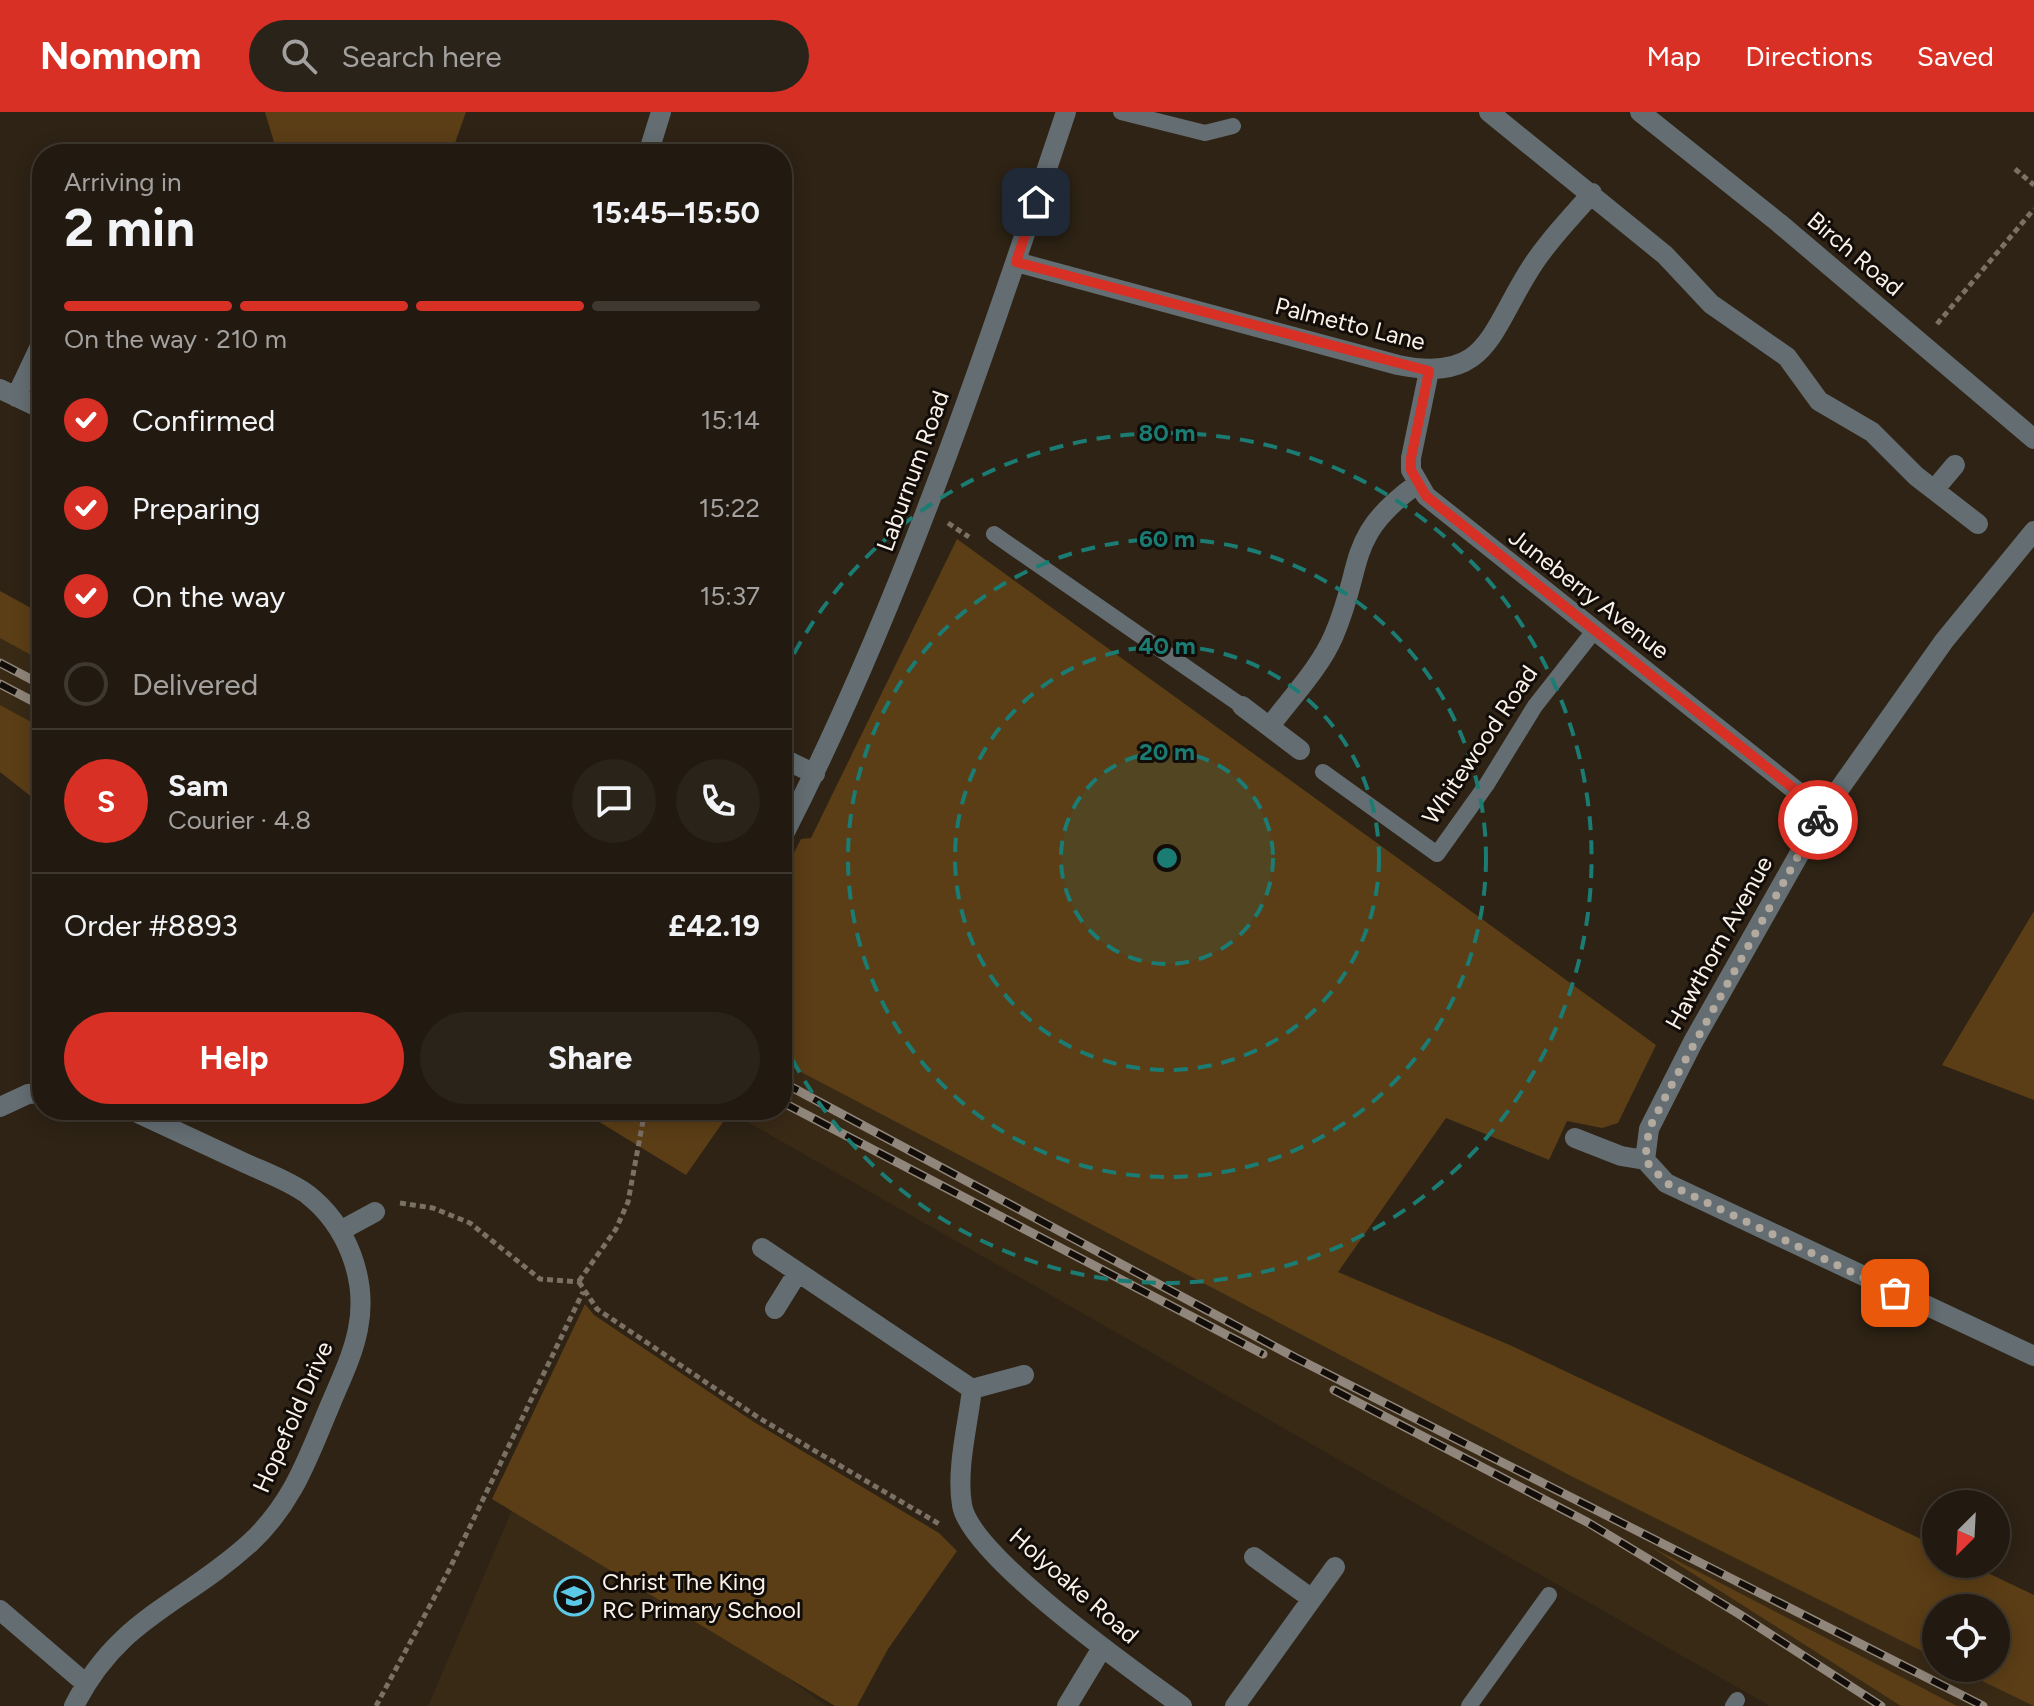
<!DOCTYPE html>
<html lang="en">
<head>
<meta charset="utf-8">
<style>
	body { margin:0; font-family:Figtree,sans-serif; background:#2a2319; color:#f1f3f6; height:100vh; display:flex; flex-direction:column; font-size:30px; white-space:nowrap }
	* { box-sizing:border-box; margin:0 }
	p { font-size:26px; color:#a2a19f }
	.icon { flex:none; width:44px; height:44px; fill:none; stroke:currentColor; stroke-width:2; stroke-linecap:round; stroke-linejoin:round }
	.map { position:relative; flex:1; overflow:hidden }
	.side { position:absolute; left:32px; top:32px; width:760px; height:976px; display:flex; flex-direction:column; background:#221a10; border-radius:32px; box-shadow:0 4px 20px #0003,0 0 0 2px #3f3830 }
	.side>* { flex:none }
	.needle { width:52px; rotate:204deg }
	.buttons { position:absolute; left:1922px; top:1378px; display:grid; gap:16px }
	.buttons a { display:grid; place-items:center; width:88px; height:88px; border-radius:50%; background:#221a10; box-shadow:0 4px 20px #0003,0 0 0 2px #3f3830; font-size:40px }
	.pin { position:absolute; display:grid; place-items:center; width:68px; height:68px; color:#fff; margin:-34px; border-radius:16px; box-shadow:0 4px 12px #0006 }
	.courier { position:absolute; display:grid; place-items:center; width:80px; height:80px; margin:-40px; border:6px solid #d93025; border-radius:50%; background:#fff; color:#222; box-shadow:0 2px 10px #0007 }
	.overview em { font-style:normal; font-weight:700 }
	.overview div { display:flex; flex-direction:column-reverse }
	.overview { display:flex; align-items:center; justify-content:space-between; height:136px; padding:0 32px }
	h1 { font-size:52px; font-weight:700; line-height:60px }
	.bar { display:grid; grid-template-columns:repeat(4,1fr); gap:12px 8px; align-content:center; height:96px; padding:0 32px }
	.bar i { height:10px; border-radius:6px; background:#3f3830 }
	.bar .selected { background:#d93025 }
	.bar p { grid-column:span 4 }
	.line { display:flex; align-items:center; gap:20px; padding:0 32px; border-top:2px solid #3f3830 }
	.line div { flex:1 }
	.round { display:grid; place-items:center; flex:none; width:84px; height:84px; border-radius:42px; background:#2a2319 }
	ol { padding:0 32px; list-style:none }
	li { display:flex; align-items:center; gap:24px; height:88px }
	li p { margin-inline-start:auto }
	li .icon { padding:8px; border-radius:50%; background:#d93025; color:#fff; stroke-width:4 }
	li:last-child { color:#a2a19f }
	li i { width:44px; height:44px; border:4px solid #3f3830; border-radius:50% }
	.button { display:flex; gap:16px; margin-top:auto; padding:16px 32px }
	.button a { flex:1; height:92px; border-radius:48px; background:#d93025; color:#fff; font-size:32px; font-weight:700; line-height:92px; text-align:center }
	.button a+a { background:#2a2319; color:#f1f3f6 }
	header { display:flex; align-items:center; gap:48px; box-sizing:border-box; height:112px; padding:0 40px; background:#d93025; color:#fff }
	header strong { font-size:38px }
	nav { display:flex; gap:44px; margin-inline-start:auto; font-size:28px }
	.search { width:560px; height:72px; background:#2a2319; display:flex; align-items:center; gap:20px; box-sizing:border-box; padding:0 28px; border-radius:44px; color:#a2a19f; font-size:30px }
	.map>svg:first-child { display:block }
	.built { fill:#392a16 }
	.green { fill:#5b3e16 }
	.lines { fill:none; stroke-linecap:round; stroke-linejoin:round }
	.path { stroke:#7a7064; stroke-width:5; stroke-dasharray:6 4; stroke-linecap:butt }
	.lane { stroke:#646e72; stroke-width:16 }
	.street { stroke:#646e72; stroke-width:20 }
	.rail-casing { stroke:#90867b; stroke-width:9 }
	.rail { stroke:#120d08; stroke-width:6; stroke-dasharray:18; stroke-linecap:butt }
	.done { stroke:#b3aa9f; stroke-width:8; stroke-dasharray:0 14.4 }
	.route { stroke:#d93025; stroke-width:10 }
	.ring { fill:none; stroke:#1b7c74; stroke-width:4; stroke-dasharray:14 10 }
	.labels { text-anchor:middle; stroke-width:6; stroke-linejoin:round; paint-order:stroke }
	.street-label { font-size:24px; fill:#faf2e9; stroke:#120d08 }
	.poi-label { font-size:24px; fill:#faf2e9; stroke:#120d08; text-anchor:start }
	.centre { fill:#1b7c74; stroke:#120d08; stroke-width:4 }
	.ring-label { font-size:24px; text-anchor:middle; font-weight:bold; fill:#1b7c74; stroke:#120d08; stroke-width:6; stroke-linejoin:round; paint-order:stroke }
</style>
</head>
<body>
<header>
<strong>Nomnom</strong>
<div class="search"><svg class="icon" aria-label="search" viewBox="0 0 24 24"><circle cx="10" cy="10" r="6"/><path d="M15 15l6 6"/></svg>Search here</div>
<nav><a>Map</a><a>Directions</a><a>Saved</a></nav>
</header>
<div class="map">
<svg width="2034" height="1594" viewBox="0 0 2034 1594">
	<rect width="100%" height="100%" fill="#2e2315"/>
	<!-- built -->
	<path class="built" d="M0 492 42 515V693L0 660Z
		M782 920 1936 1521V1556H1996L2034 1594H1770L730 1000 686 1063 579 998H782Z
		M522 1375 827 1594H428Z"/>
	<!-- green -->
	<path class="green" d="M265 0H466L451 42H271L274 30Z
		M957 427 1656 933 1618 1011 1602 1016 1567 1009 1549 1048 1446 1006 1338 1160 1512 1234 1921 1427 1936 1434V1452H1969L2034 1483V1594L1955 1556H1996V1496H1936V1546L1571 1364 782 950V764L801 727 811 726Z
		M0 479 42 502V549L0 526Z
		M0 593 42 616V693L0 660Z
		M2034 799V988L1942 953Z
		M580 998H727L730 1000 686 1063Z
		M585 1192 594 1203 754 1310 939 1421 957 1439 888 1537 857 1594H835L492 1387Z
		M1651 1435 1957 1594H1901Z"/>
	<g class="lines">
		<!-- path -->
		<path class="path" d="M2015 57 2034 73
			M1937 212 2034 97
			M948 411 969 425
			M400 1091 433 1096 470 1111 540 1167 579 1170
			M579 1169 616 1117 628 1090 645 998
			M579 1170 597 1197 759 1306 941 1413
			M376 1594 449 1458 583 1180"/>
		<!-- lane -->
		<path class="lane" d="M1121 0 1205 21 1233 14
			M994 422 1242 594
			M1323 660 1437 742 1487 672 1535 594 1594 519
			M1469 1594 1549 1483
			M1733 1594 1737 1588"/>
		<!-- street -->
		<path class="street" d="M1489 0 1665 143 1711 192 1787 245 1819 289 1872 320 1916 364 1978 412
			M1640 0 1779 111 2034 327
			M129 42 130 40
			M648 42 661 0
			M1016 150 1398 253C1485 271 1489 224 1527 162 1544 133 1570 107 1592 81
			M1429 259 1411 346V358L1426 384 1823 700
			M0 277 42 297
			M16 285 42 230
			M1934 378 1955 353
			M1242 594 1300 638
			M1270 614C1291 586 1320 556 1334 523 1365 451 1344 425 1417 372
			M782 646 815 662
			M782 726C901 494 983 247 1066 0
			M0 995 28 982 42 981
			M1575 1026 1621 1044 1645 1048 1666 1071 2034 1244
			M1645 1048 1649 1017 1693 930 1823 700 1944 529 2034 419
			M340 1119 375 1100
			M762 1136 972 1277 1024 1263
			M775 1197 798 1160
			M972 1277C968 1313 956 1357 962 1393 970 1444 1137 1561 1182 1594
			M1254 1445 1312 1487
			M0 1498 85 1571
			M74 1594C119 1505 182 1493 250 1431 294 1390 308 1345 331 1291 341 1267 353 1243 358 1217 368 1167 347 1113 307 1082 289 1069 267 1061 247 1052 208 1034 170 1016 131 998
			M1067 1594 1102 1536
			M1235 1594 1335 1455"/>
		<defs>
			<path id="rail" d="M0 551 42 573
				M0 572 42 594
				M782 970 1296 1246 1983 1594
				M782 990 1263 1242
				M1334 1278 1587 1410 1739 1502 1881 1594"/>
		</defs>
		<!-- rail casing -->
		<use href="#rail" class="rail-casing"/>
		<!-- rail -->
		<use href="#rail" class="rail"/>
	</g>
	<g class="lines">
		<!-- done -->
		<path class="done" d="M1818 708 1671 974 1649 1017 1645 1048 1666 1071 1895 1181"/>
		<!-- route -->
		<path class="route" d="M1036 90 1016 150 1429 259 1411 346V358L1426 384 1823 700 1818 708"/>
	</g>
	<!-- distance rings -->
	<circle cx="1167" cy="746" r="106" fill="#1b7c74" fill-opacity=".12"/>
	<g class="ring">
		<circle cx="1167" cy="746" r="106"/>
		<circle cx="1167" cy="746" r="212"/>
		<circle cx="1167" cy="746" r="319"/>
		<path d="M783 563A425 425 0 1 1 783 929"/>
	</g>
	<!-- icons -->
	<defs>
		<symbol id="school-ring" viewBox="-11 -11 22 22"><circle r="9.5" fill="#120d08" stroke="#5bc8e7" stroke-width="1.5"/><path d="M0-5L7-2L0 1L-7-2ZM-4 1L0 2.5L4 1V4Q0 6-4 4Z" fill="#5bc8e7"/></symbol>
	</defs>
	<g fill-rule="evenodd">
		<use href="#school-ring" x="552" y="1462" width="44" height="44"/>
	</g>
	<g class="labels">
		<!-- street labels -->
		<g class="street-label">
			<text transform="translate(1855 142) rotate(40)" y="8">Birch Road</text>
			<text transform="translate(1350 212) rotate(14)" y="8">Palmetto Lane</text>
			<text transform="translate(913 359) rotate(-70)" y="8">Laburnum Road</text>
			<text transform="translate(1589 482) rotate(38)" y="8">Juneberry Avenue</text>
			<text transform="translate(1480 633) rotate(-56)" y="8">Whitewood Road</text>
			<text transform="translate(1719 831) rotate(-61)" y="8">Hawthorn Avenue</text>
			<text transform="translate(293 1305) rotate(-66)" y="8">Hopefold Drive</text>
			<text transform="translate(1074 1474) rotate(41)" y="8">Holyoake Road</text>
		</g>
		<!-- poi labels -->
		<g class="poi-label">
			<text x="602" y="1478">Christ The King<tspan x="602" dy="28">RC Primary School</tspan></text>
		</g>
	</g>
	<circle cx="1167" cy="746" r="12" class="centre"/>
	<g class="ring-label">
		<text x="1167" y="329">80 m</text>
		<text x="1167" y="435">60 m</text>
		<text x="1167" y="542">40 m</text>
		<text x="1167" y="648">20 m</text>
	</g>
</svg>
<div class="buttons">
<a><svg class="needle" viewBox="-14 -14 28 28"><path d="M0-13l5 13h-10z" fill="#e53935"/><path d="M0 13l5-13h-10z" fill="#a2a19f"/></svg></a>
<a><svg class="icon" aria-label="locate" viewBox="0 0 24 24"><circle cx="12" cy="12" r="6"/><path d="M12 2v4M12 18v4M2 12h4M18 12h4"/></svg></a>
</div>
<div class="pin" style="left:1895px;top:1181px;background:#ea580c"><svg class="icon" aria-label="bag" viewBox="0 0 24 24"><path d="M5 8h14l-1 12H6zM9 8a3 3 0 0 1 6 0"/></svg></div>
<div class="pin" style="left:1036px;top:90px;background:#1f2937"><svg class="icon" aria-label="home" viewBox="0 0 24 24"><path d="M3 11l9-7 9 7M6 9v11h12V9"/></svg></div>
<div class="courier" style="left:1818px;top:708px"><svg class="icon" aria-label="bike" viewBox="0 0 24 24"><circle cx="6" cy="16" r="4"/><circle cx="18" cy="16" r="4"/><path d="M6 16l4-8h5l3 8M10 8l3 8H6M13 5h3"/></svg></div>
<section class="side">
<div class="overview"><div><h1>2 min</h1><p>Arriving in</p></div><em>15:45–15:50</em></div>
<div class="bar"><i class="selected"></i><i class="selected"></i><i class="selected"></i><i></i><p>On the way · 210 m</p></div>
<ol>
<li><svg class="icon" aria-label="check" viewBox="0 0 24 24"><path d="M5 12l5 5 9-10"/></svg>Confirmed<p>15:14</p></li>
<li><svg class="icon" aria-label="check" viewBox="0 0 24 24"><path d="M5 12l5 5 9-10"/></svg>Preparing<p>15:22</p></li>
<li><svg class="icon" aria-label="check" viewBox="0 0 24 24"><path d="M5 12l5 5 9-10"/></svg>On the way<p>15:37</p></li>
<li><i></i>Delivered</li>
</ol>
<div class="line" style="height:144px"><b class="round" style="background:#d93025;color:#fff">S</b><div><b>Sam</b><p>Courier · 4.8</p></div><a class="round"><svg class="icon" aria-label="chat" viewBox="0 0 24 24"><path d="M4 5h16v11H9l-5 4z"/></svg></a><a class="round"><svg class="icon" aria-label="phone" viewBox="0 0 24 24"><path d="M5 4h4l2 5-3 2q2 4 5 5l2-3 5 2v4C11 20 4 13 5 4z"/></svg></a></div>
<div class="line" style="height:104px"><div>Order #8893</div><b>£42.19</b></div>
<div class="button"><a>Help</a><a>Share</a></div>
</section>
</div>
</body>
</html>
